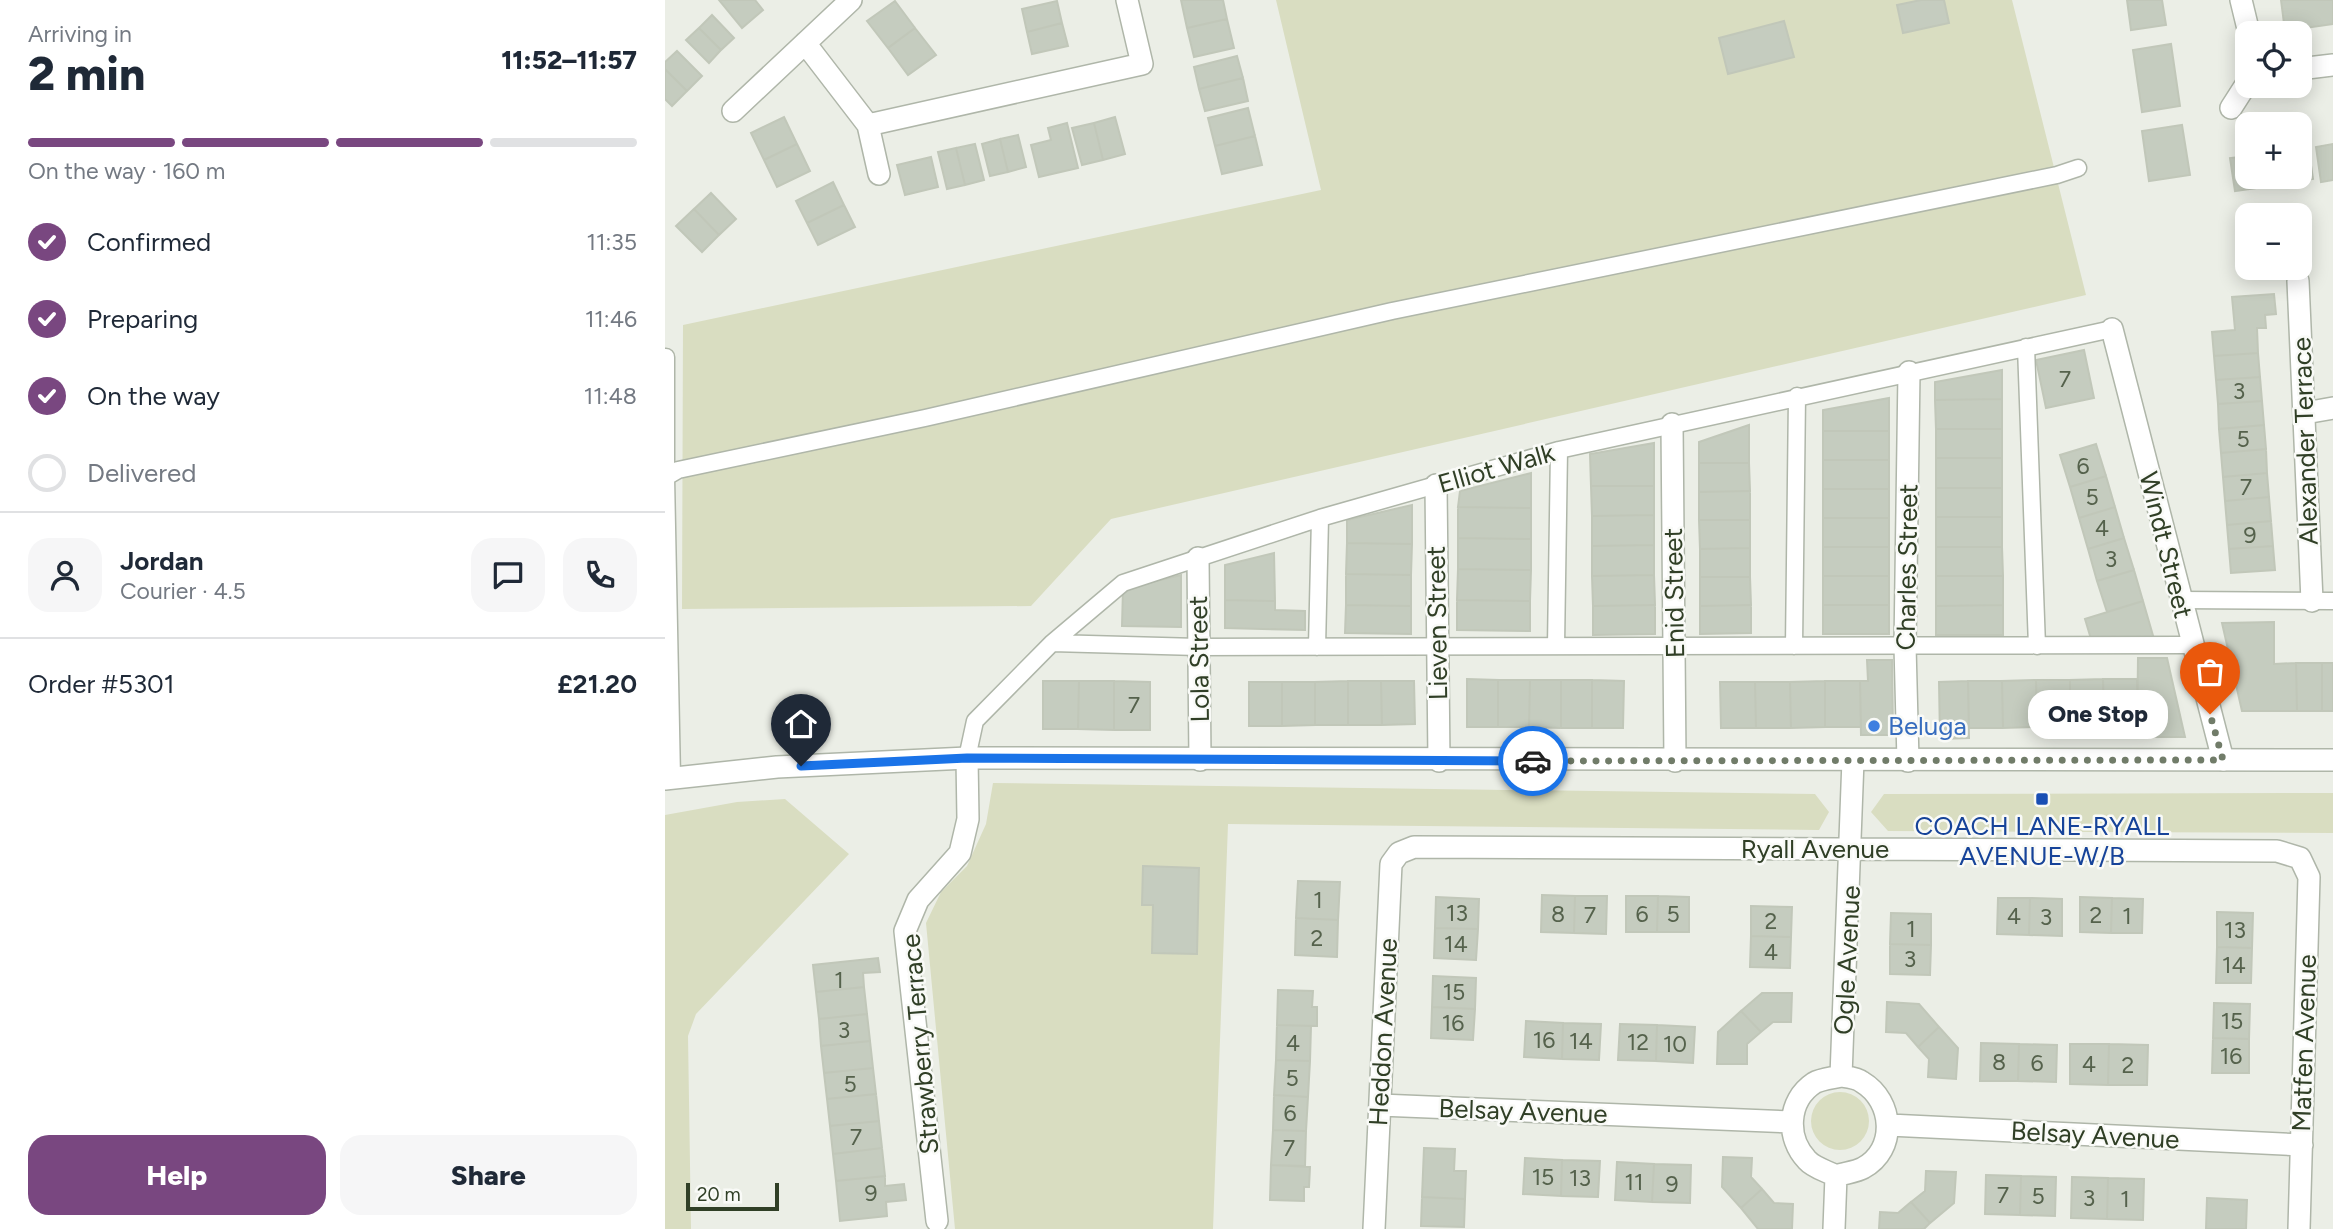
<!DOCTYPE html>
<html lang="en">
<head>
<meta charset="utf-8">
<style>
	body { margin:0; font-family:Figtree,sans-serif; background:#f6f6f7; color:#1f2937; height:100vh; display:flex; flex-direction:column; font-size:26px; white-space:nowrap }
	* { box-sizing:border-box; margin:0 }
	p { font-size:23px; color:#747a83 }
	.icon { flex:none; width:38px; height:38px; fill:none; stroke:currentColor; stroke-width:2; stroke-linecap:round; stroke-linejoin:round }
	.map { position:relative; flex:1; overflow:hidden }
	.side { display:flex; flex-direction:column; background:#fff; width:665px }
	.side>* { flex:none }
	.fabs { position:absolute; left:1570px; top:21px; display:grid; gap:14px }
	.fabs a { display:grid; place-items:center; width:77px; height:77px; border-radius:14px; background:#fff; box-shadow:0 4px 18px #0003; font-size:35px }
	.scale { position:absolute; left:21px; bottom:18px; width:93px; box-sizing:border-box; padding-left:7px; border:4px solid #303f26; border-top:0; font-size:19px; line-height:24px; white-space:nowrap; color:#303f26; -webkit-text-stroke:5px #f9faf7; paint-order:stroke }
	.pin { position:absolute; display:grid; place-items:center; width:60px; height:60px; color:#fff; margin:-72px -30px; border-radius:50% 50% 50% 0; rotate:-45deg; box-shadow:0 0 7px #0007 }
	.pin .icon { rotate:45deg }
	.courier { position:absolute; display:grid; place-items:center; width:70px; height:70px; margin:-35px; border:5px solid #1a73e8; border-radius:50%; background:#fff; color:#222; box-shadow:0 2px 9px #0007 }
	.bubble { position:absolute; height:49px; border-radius:21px; background:#fff; box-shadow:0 4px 18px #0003; font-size:23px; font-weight:800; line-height:49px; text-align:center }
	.overview em { font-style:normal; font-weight:800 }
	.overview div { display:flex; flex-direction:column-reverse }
	.overview { display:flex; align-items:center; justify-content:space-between; height:119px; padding:0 28px }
	h1 { font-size:46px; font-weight:800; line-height:52px }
	.bar { display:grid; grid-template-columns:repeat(4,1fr); gap:10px 7px; align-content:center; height:84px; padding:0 28px }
	.bar i { height:9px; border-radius:5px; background:#e0e1e3 }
	.bar .selected { background:#794780 }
	.bar p { grid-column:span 4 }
	.line { display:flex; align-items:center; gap:18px; padding:0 28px; border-top:2px solid #e0e1e3 }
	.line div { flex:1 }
	.round { display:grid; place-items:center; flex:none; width:74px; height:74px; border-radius:21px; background:#f6f6f7 }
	ol { padding:0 28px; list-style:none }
	li { display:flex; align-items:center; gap:21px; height:77px }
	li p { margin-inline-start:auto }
	li .icon { padding:7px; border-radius:50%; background:#794780; color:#fff; stroke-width:4 }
	li:last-child { color:#747a83 }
	li i { width:38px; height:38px; border:4px solid #e0e1e3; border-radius:50% }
	.primary-button { display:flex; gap:14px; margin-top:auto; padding:14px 28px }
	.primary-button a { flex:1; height:80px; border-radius:21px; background:#794780; color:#fff; font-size:28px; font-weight:800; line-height:80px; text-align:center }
	.primary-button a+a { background:#f6f6f7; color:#1f2937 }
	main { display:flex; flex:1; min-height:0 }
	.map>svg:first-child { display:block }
	.green { fill:#d9ddc1 }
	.building { fill:#c5ccbf; stroke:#c1c7b9; stroke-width:2 }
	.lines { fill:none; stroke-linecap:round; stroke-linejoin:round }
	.service-casing { stroke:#afb6a9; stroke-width:19 }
	.minor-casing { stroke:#afb6a9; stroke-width:24 }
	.tertiary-casing { stroke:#afb6a9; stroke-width:24 }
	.service { stroke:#fff; stroke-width:16 }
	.minor { stroke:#fff; stroke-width:21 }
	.tertiary { stroke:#fff; stroke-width:21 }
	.done { stroke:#717c69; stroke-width:7; stroke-dasharray:0 12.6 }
	.route { stroke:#1a73e8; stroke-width:9 }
	.shop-dot { fill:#3f7fe0; stroke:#f9faf7; stroke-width:2.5 }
	.transit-dot { fill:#1a4fb4; stroke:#f9faf7; stroke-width:2.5 }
	.labels { text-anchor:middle; stroke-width:5; stroke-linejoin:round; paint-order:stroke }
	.number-label { font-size:23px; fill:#55624c }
	.street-label { font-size:26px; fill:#303f26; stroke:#f9faf7 }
	.shop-label { font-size:26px; fill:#366cbe; stroke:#f9faf7; text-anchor:start }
	.transit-label { font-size:26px; fill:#164399; stroke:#f9faf7 }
</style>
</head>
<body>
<main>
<section class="side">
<div class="overview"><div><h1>2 min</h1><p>Arriving in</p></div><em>11:52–11:57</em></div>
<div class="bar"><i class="selected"></i><i class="selected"></i><i class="selected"></i><i></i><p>On the way · 160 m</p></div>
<ol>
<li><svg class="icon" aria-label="check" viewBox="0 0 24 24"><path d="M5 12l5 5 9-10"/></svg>Confirmed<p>11:35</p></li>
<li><svg class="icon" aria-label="check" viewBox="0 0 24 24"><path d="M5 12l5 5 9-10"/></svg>Preparing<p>11:46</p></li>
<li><svg class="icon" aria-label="check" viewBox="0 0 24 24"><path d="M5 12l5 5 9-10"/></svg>On the way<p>11:48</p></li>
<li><i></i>Delivered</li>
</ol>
<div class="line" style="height:126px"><a class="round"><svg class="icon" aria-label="person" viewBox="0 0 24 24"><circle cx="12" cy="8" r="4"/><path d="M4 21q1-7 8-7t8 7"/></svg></a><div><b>Jordan</b><p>Courier · 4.5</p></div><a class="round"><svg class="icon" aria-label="chat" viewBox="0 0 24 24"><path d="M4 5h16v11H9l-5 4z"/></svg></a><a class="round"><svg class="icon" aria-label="phone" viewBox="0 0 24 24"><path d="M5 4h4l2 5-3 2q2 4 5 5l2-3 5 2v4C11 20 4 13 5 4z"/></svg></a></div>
<div class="line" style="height:91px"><div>Order #5301</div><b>£21.20</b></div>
<div class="primary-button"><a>Help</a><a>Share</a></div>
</section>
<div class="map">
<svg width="1668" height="1229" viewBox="0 0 1668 1229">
	<rect width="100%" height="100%" fill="#ebeee6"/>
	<!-- green -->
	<path class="green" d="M611 0H1347L1421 295 446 519 366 606 17 609 18 325 656 190Z
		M328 783 1150 794 1164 812 1154 830 563 824 548 1229H290L261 923 276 892 302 866 321 824Z
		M1668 793V833L1223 831 1206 812 1219 794Z
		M120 799 184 854 31 1014 23 1036 26 1229H0V815L72 802Z
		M1146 1121a29 29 0 1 1 58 0a29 29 0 1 1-58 0Z"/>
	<!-- building -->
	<path class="building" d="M54 0H90L98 10 77 28Z
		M516 0H558L562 19 522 28Z
		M1256 0H1279L1284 23 1238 33 1232 5Z
		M1462 0H1497L1501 25 1466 30Z
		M1616 0H1668V24L1620 31Z
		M230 1 250 28 223 48 202 21Z
		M392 1 397 23 362 32 357 9Z
		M47 15 69 38 56 50 34 28Z
		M562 19 569 48 529 57 522 28Z
		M1119 21 1129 57 1063 74 1054 38Z
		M397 23 403 46 367 54 362 32Z
		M34 28 56 50 44 63 21 40Z
		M250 28 271 55 243 75 223 48Z
		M1506 44 1515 106 1477 112 1468 50Z
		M12 51 37 76 22 91 0 69V62Z
		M572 56 578 78 534 89 529 67Z
		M0 69 22 91 7 106 0 99Z
		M578 78 583 101 540 111 534 89Z
		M583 108 590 136 550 146 543 118Z
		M119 117 132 144 99 160 86 133Z
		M450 117 460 154 438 160 429 123Z
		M402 123 413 168 374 177 366 145 386 140 383 128Z
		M429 123 438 160 417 165 407 128Z
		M1517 125 1525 175 1484 181 1477 131Z
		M353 135 361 167 343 172 335 139Z
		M590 136 597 165 557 174 550 146Z
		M335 139 343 172 325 176 317 144Z
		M132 144 145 171 112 187 99 160Z
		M310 144 319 180 300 185 291 148Z
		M1668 144V180L1656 182 1651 147Z
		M1643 145 1648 179 1615 184 1613 177H1634V146Z
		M291 148 300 185 282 189 273 152Z
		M1582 156V177H1605L1606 186 1570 191 1565 158Z
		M266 157 273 187 240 195 232 165Z
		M168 182 179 205 142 223 131 201Z
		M46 193 71 219 54 235 29 209Z
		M179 205 190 227 153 245 142 223Z
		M29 209 54 235 37 252 11 226Z
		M1609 294 1611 314 1600 315 1601 328H1592L1593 353 1549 356 1547 332 1570 330 1567 297Z
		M1419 350 1429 398 1381 408 1371 360Z
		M1593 353 1595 377 1551 380 1549 356Z
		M1337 370V399L1270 400V382Z
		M1595 377 1597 401 1553 404 1551 380Z
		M1224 398V431H1158V410Z
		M1337 399V429H1271L1270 400Z
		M1597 401 1599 425 1554 429 1553 404Z
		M1084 425V463H1034V442Z
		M1599 425 1601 449 1556 453 1554 429Z
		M1271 429H1337V458H1271Z
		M1158 431H1224V460H1158Z
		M989 443V486H926L925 454Z
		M1431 444 1441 476 1405 487 1395 455Z
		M1601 449 1602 473 1558 477 1556 453Z
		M1271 458H1337V488H1271Z
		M1158 460H1224V489H1158Z
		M1034 463H1084L1085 491 1034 492Z
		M866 473V508L793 507 795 491Z
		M1602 473 1604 497 1560 501 1558 477Z
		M1441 476 1450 507 1414 518 1405 487Z
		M926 486H989V515L927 516Z
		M1271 488H1337V517H1271Z
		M1158 489H1224V518H1158Z
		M1085 491V520H1034V492Z
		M1604 497 1606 521 1562 525 1560 501Z
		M747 505V544L682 543V520Z
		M793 507 866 508V539L793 538Z
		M1450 507 1459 538 1423 549 1414 518Z
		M989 515V545L927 546V516Z
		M1271 517H1337V547H1271Z
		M1158 518H1224V547H1158Z
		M1034 520H1085V548L1035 549Z
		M1606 521 1608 546 1564 549 1562 525Z
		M793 538 866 539V570L793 569Z
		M1459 538 1469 570 1432 581 1423 549Z
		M682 543 747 544 746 575 681 574Z
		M989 545V575L927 576V546Z
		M1608 546 1610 570 1566 573 1564 549Z
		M1158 547H1224V576H1158Z
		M1271 547H1337L1338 576H1271Z
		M1085 548V577H1035V549Z
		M609 553 610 601 560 600V565Z
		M793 569 866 570 865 601 792 600Z
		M1469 570 1478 601 1442 612 1432 581Z
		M681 574 746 575V606L681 605Z
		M516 575V627L457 626 458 589Z
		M989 575 990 605 928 606 927 576Z
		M1158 576H1224V605H1158Z
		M1271 576H1338V605L1271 606Z
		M1035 577H1085L1086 605 1035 606Z
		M560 600 610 601V610L640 611V630L560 628Z
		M792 600 865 601V631L792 630Z
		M1478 601 1489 639H1426L1420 619Z
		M681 605 746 606V634L680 633Z
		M990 605V634L928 635V606Z
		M1086 605V633L1035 634V606Z
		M1158 605H1224V634H1158Z
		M1338 605V635H1271V606Z
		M1609 622V664L1631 663 1632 711H1577L1557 623Z
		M1473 658H1502L1520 737H1472Z
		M1202 660H1227L1228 735H1196L1195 681H1203Z
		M1631 663H1657V711H1632Z
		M1657 663H1668V711H1657Z
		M802 679 833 680V727H802Z
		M1438 679 1439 727H1405V680Z
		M1438 679H1472L1473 726 1439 727Z
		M833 680H865L864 727H833Z
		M865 680H896V728L864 727Z
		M896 680H927V728H896Z
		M927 680 959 681 958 728H927Z
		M1371 680 1372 727 1338 728 1337 681Z
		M1371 680H1405V727H1372Z
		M378 681H414L413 729H378Z
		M414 681H449V730L413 729Z
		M449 681 485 682V730H449Z
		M683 681H716L717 725H683Z
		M683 681V725H650V682Z
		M716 681H749L750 724 717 725Z
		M1160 681H1195L1196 727H1160Z
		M1160 681V727L1126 728 1125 682Z
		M1303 681 1304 738 1275 739 1274 682Z
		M1303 681H1337L1338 728H1304Z
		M584 682H617V726H584Z
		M617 682H650V725L617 726Z
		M1055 682H1090L1091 728H1056Z
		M1090 682H1125L1126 728H1091Z
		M478 866 534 868 532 954 487 953 488 905H477Z
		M633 881 675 882 673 920 631 918Z
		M877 895 910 896 909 933 876 932Z
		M910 896H942L941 934 909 933Z
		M961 896H993L992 932H961Z
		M993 896 1024 897V932H992Z
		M771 897 814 899 813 929 770 928Z
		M1415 897 1447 898 1446 933 1415 932Z
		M1333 898H1365L1364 935 1332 934Z
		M1365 898 1397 899V936L1364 935Z
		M1447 898 1478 899 1477 933H1446Z
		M1086 906 1127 907 1126 937 1086 936Z
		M1552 912 1588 913 1587 948 1552 947Z
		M1226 913 1266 914V945L1225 944Z
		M631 918 673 920 672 957 630 955Z
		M770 928 813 929 811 960 769 958Z
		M1086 936 1126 937 1125 968 1085 967Z
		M1225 944 1266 945 1265 975 1225 974Z
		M1552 947 1587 948 1586 983H1551Z
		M213 958 215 972 198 973 199 987 151 992 148 965Z
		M768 976 811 978 810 1009 767 1007Z
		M199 987 202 1014 154 1019 151 992Z
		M613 990 648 991 647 1007H652V1026L612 1025Z
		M1097 993H1127L1126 1022H1108L1096 1032 1076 1011Z
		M1222 1002 1254 1004 1274 1027 1253 1047 1241 1033 1221 1032Z
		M1549 1003 1585 1004 1584 1039 1548 1038Z
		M767 1007 810 1009 808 1040 766 1038Z
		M1076 1011 1096 1032 1082 1044V1064H1052L1053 1032Z
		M202 1014 205 1041 156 1046 154 1019Z
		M861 1021 898 1023 897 1059 859 1057Z
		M898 1023 936 1024 934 1060 897 1059Z
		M955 1024 992 1025 991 1061 953 1060Z
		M612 1025 646 1026 645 1061 611 1060Z
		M992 1025 1030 1027 1028 1063 991 1061Z
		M1274 1027 1293 1048 1291 1079 1263 1077 1264 1059 1253 1047Z
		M1548 1038 1584 1039V1073H1547Z
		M205 1041 208 1068 159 1073 156 1046Z
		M1316 1043 1354 1044 1353 1081H1315Z
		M1354 1044 1392 1045 1391 1082 1353 1081Z
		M1405 1044H1444L1443 1085 1405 1084Z
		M1444 1044 1483 1045 1482 1085H1443Z
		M611 1060 645 1061 643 1097 609 1095Z
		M208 1068 211 1094 162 1099 159 1073Z
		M211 1094 214 1121 165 1126 162 1099Z
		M609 1095 643 1097 641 1131 608 1130Z
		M214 1121 217 1148 168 1154 165 1126Z
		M608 1130 641 1131 640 1166 606 1165Z
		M217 1148 220 1176 171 1181 168 1154Z
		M759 1148 790 1149 789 1171H801L800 1199 757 1197Z
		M1058 1157 1087 1158 1086 1177 1097 1189 1076 1208 1057 1187Z
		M860 1158 897 1160 896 1196 858 1194Z
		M897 1160 935 1161 933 1197 896 1196Z
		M952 1162 989 1164 987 1202 950 1200Z
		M989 1164 1026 1165 1025 1203 987 1202Z
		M606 1165 645 1167 644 1187H639V1201L605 1200Z
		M1261 1171 1291 1172 1289 1203 1265 1223 1246 1202 1260 1191Z
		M1321 1175 1356 1176 1355 1215 1320 1214Z
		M220 1176V1186L239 1184 241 1200 221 1202 222 1216 175 1221 171 1181Z
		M1356 1176 1391 1177 1390 1216 1355 1215Z
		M1407 1177 1443 1178 1442 1219 1406 1218Z
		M1443 1178 1479 1179 1478 1220 1442 1219Z
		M1097 1189 1109 1203 1128 1204 1127 1229H1093L1076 1208Z
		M757 1197 800 1199 799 1227 756 1226Z
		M1542 1198 1582 1200 1581 1229H1541Z
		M1246 1202 1265 1223 1259 1229H1214L1215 1212 1233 1213Z"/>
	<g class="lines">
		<defs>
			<path id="service" d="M1361 347 1372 646
				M1 357V477
				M1515 600 1668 601
				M387 643 533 647 1526 645
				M891 646 894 450
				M1129 646 1132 396
				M652 647 655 518
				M302 758 310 721 387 643 458 583 655 518 894 450 1447 329
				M7 778 1 477 13 470 260 418 727 311 1392 175 1413 168"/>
			<path id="minor" d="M1576 0 1584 33
				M140 43 203 125 214 174
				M1634 69 1668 65
				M1566 108 1582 83
				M68 111 186 0
				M203 125 477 64 462 0
				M1633 281 1647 601
				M1447 329 1558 760
				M1640 413 1668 408
				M1007 424 1010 761
				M771 485 774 761
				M533 558 535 760
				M1243 761 1240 646 1244 372
				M1176 1076 1188 760
				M1176 1076C1182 1077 1192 1078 1197 1082 1229 1101 1232 1150 1198 1168 1191 1172 1179 1173 1171 1176 1162 1171 1149 1168 1142 1160 1121 1138 1122 1101 1149 1083 1156 1079 1168 1078 1176 1076Z
				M715 1105 1127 1122
				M1224 1125 1637 1145
				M272 1221 240 931 253 900 295 853 303 819 302 758
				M709 1229 726 864 734 853 749 847 1612 851 1635 858 1644 877 1634 1229
				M1169 1229 1171 1176"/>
			<path id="tertiary" d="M0 779 112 767 302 758 1668 760"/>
		</defs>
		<!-- service casing -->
		<use href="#service" class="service-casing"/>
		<!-- minor casing -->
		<use href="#minor" class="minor-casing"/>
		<!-- tertiary casing -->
		<use href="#tertiary" class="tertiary-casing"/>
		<!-- service -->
		<use href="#service" class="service"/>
		<!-- minor -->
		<use href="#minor" class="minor"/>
		<!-- tertiary -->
		<use href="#tertiary" class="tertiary"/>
	</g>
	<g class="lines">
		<!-- done -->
		<path class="done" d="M868 761 1558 760 1545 714"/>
		<!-- route -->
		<path class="route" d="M136 766 302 758 868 761"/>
	</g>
	<!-- markers -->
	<circle class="shop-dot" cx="1209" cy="726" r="7"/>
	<rect class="transit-dot" x="1370" y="792" width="14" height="14" rx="3.5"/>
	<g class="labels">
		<!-- number labels -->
		<g class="number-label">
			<text x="1400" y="387">7</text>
			<text x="1574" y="399">3</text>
			<text x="1578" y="447">5</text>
			<text x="1418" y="474">6</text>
			<text x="1581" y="495">7</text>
			<text x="1427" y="505">5</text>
			<text x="1437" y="536">4</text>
			<text x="1585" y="543">9</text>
			<text x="1446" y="567">3</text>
			<text x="469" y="713">7</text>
			<text x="653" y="908">1</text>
			<text x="792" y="921">13</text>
			<text x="893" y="922">8</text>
			<text x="977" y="922">6</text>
			<text x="1008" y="922">5</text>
			<text x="925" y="923">7</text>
			<text x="1431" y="923">2</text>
			<text x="1349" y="924">4</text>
			<text x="1462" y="924">1</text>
			<text x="1381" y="925">3</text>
			<text x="1106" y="929">2</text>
			<text x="1246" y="937">1</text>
			<text x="1570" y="938">13</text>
			<text x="652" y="946">2</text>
			<text x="791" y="952">14</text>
			<text x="1106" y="960">4</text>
			<text x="1245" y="967">3</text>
			<text x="1569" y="973">14</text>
			<text x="174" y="988">1</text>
			<text x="789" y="1000">15</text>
			<text x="1567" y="1029">15</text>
			<text x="788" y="1031">16</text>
			<text x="179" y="1038">3</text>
			<text x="879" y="1048">16</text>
			<text x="916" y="1049">14</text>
			<text x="973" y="1050">12</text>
			<text x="628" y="1051">4</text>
			<text x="1010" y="1052">10</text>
			<text x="1566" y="1064">16</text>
			<text x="1334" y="1070">8</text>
			<text x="1372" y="1071">6</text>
			<text x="1424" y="1072">4</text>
			<text x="1463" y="1073">2</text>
			<text x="627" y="1086">5</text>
			<text x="185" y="1092">5</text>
			<text x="625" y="1121">6</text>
			<text x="191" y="1145">7</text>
			<text x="624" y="1156">7</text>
			<text x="878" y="1185">15</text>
			<text x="915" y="1186">13</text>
			<text x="969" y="1190">11</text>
			<text x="1007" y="1192">9</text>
			<text x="206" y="1201">9</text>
			<text x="1338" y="1203">7</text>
			<text x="1373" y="1204">5</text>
			<text x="1424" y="1206">3</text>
			<text x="1460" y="1207">1</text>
		</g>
		<!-- street labels -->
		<g class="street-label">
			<text transform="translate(1640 441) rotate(-92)" y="9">Alexander Terrace</text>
			<text transform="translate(831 468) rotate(-16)" y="9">Elliot Walk</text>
			<text transform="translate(1501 545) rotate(76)" y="9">Windt Street</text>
			<text transform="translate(1242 567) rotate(-89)" y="9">Charles Street</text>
			<text transform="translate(1009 593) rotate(-91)" y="9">Enid Street</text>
			<text transform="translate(772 623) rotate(-91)" y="9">Lieven Street</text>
			<text transform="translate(534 659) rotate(-91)" y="9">Lola Street</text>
			<text x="1150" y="858">Ryall Avenue</text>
			<text transform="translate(1182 960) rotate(-87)" y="9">Ogle Avenue</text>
			<text transform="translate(718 1032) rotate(-87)" y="9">Heddon Avenue</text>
			<text transform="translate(1639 1043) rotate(-88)" y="9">Matfen Avenue</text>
			<text transform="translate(255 1044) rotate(-95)" y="9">Strawberry Terrace</text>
			<text transform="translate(858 1111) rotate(2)" y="9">Belsay Avenue</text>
			<text transform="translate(1430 1135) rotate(3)" y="9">Belsay Avenue</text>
		</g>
		<!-- shop labels -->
		<g class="shop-label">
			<text x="1223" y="735">Beluga</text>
		</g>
		<!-- transit labels -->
		<g class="transit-label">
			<text x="1377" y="835">COACH LANE-RYALL<tspan x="1377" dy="30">AVENUE-W/B</tspan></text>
		</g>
	</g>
</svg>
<div class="fabs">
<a><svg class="icon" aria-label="locate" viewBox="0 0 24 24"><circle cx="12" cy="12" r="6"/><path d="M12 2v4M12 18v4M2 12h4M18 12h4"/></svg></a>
<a>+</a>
<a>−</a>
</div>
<div class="scale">20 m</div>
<div class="pin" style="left:1545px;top:714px;background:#ea580c"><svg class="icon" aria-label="bag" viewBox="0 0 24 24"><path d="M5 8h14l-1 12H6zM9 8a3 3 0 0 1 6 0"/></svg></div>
<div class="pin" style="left:136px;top:766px;background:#1f2937"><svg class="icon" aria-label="home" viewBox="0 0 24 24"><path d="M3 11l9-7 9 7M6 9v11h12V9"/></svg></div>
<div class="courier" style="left:868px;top:761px"><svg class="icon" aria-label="car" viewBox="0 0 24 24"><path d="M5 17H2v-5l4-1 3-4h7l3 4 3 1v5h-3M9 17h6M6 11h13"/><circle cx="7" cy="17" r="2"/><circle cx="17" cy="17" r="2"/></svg></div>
<div class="bubble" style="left:1363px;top:690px;width:140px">One Stop</div>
</div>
</main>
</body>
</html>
